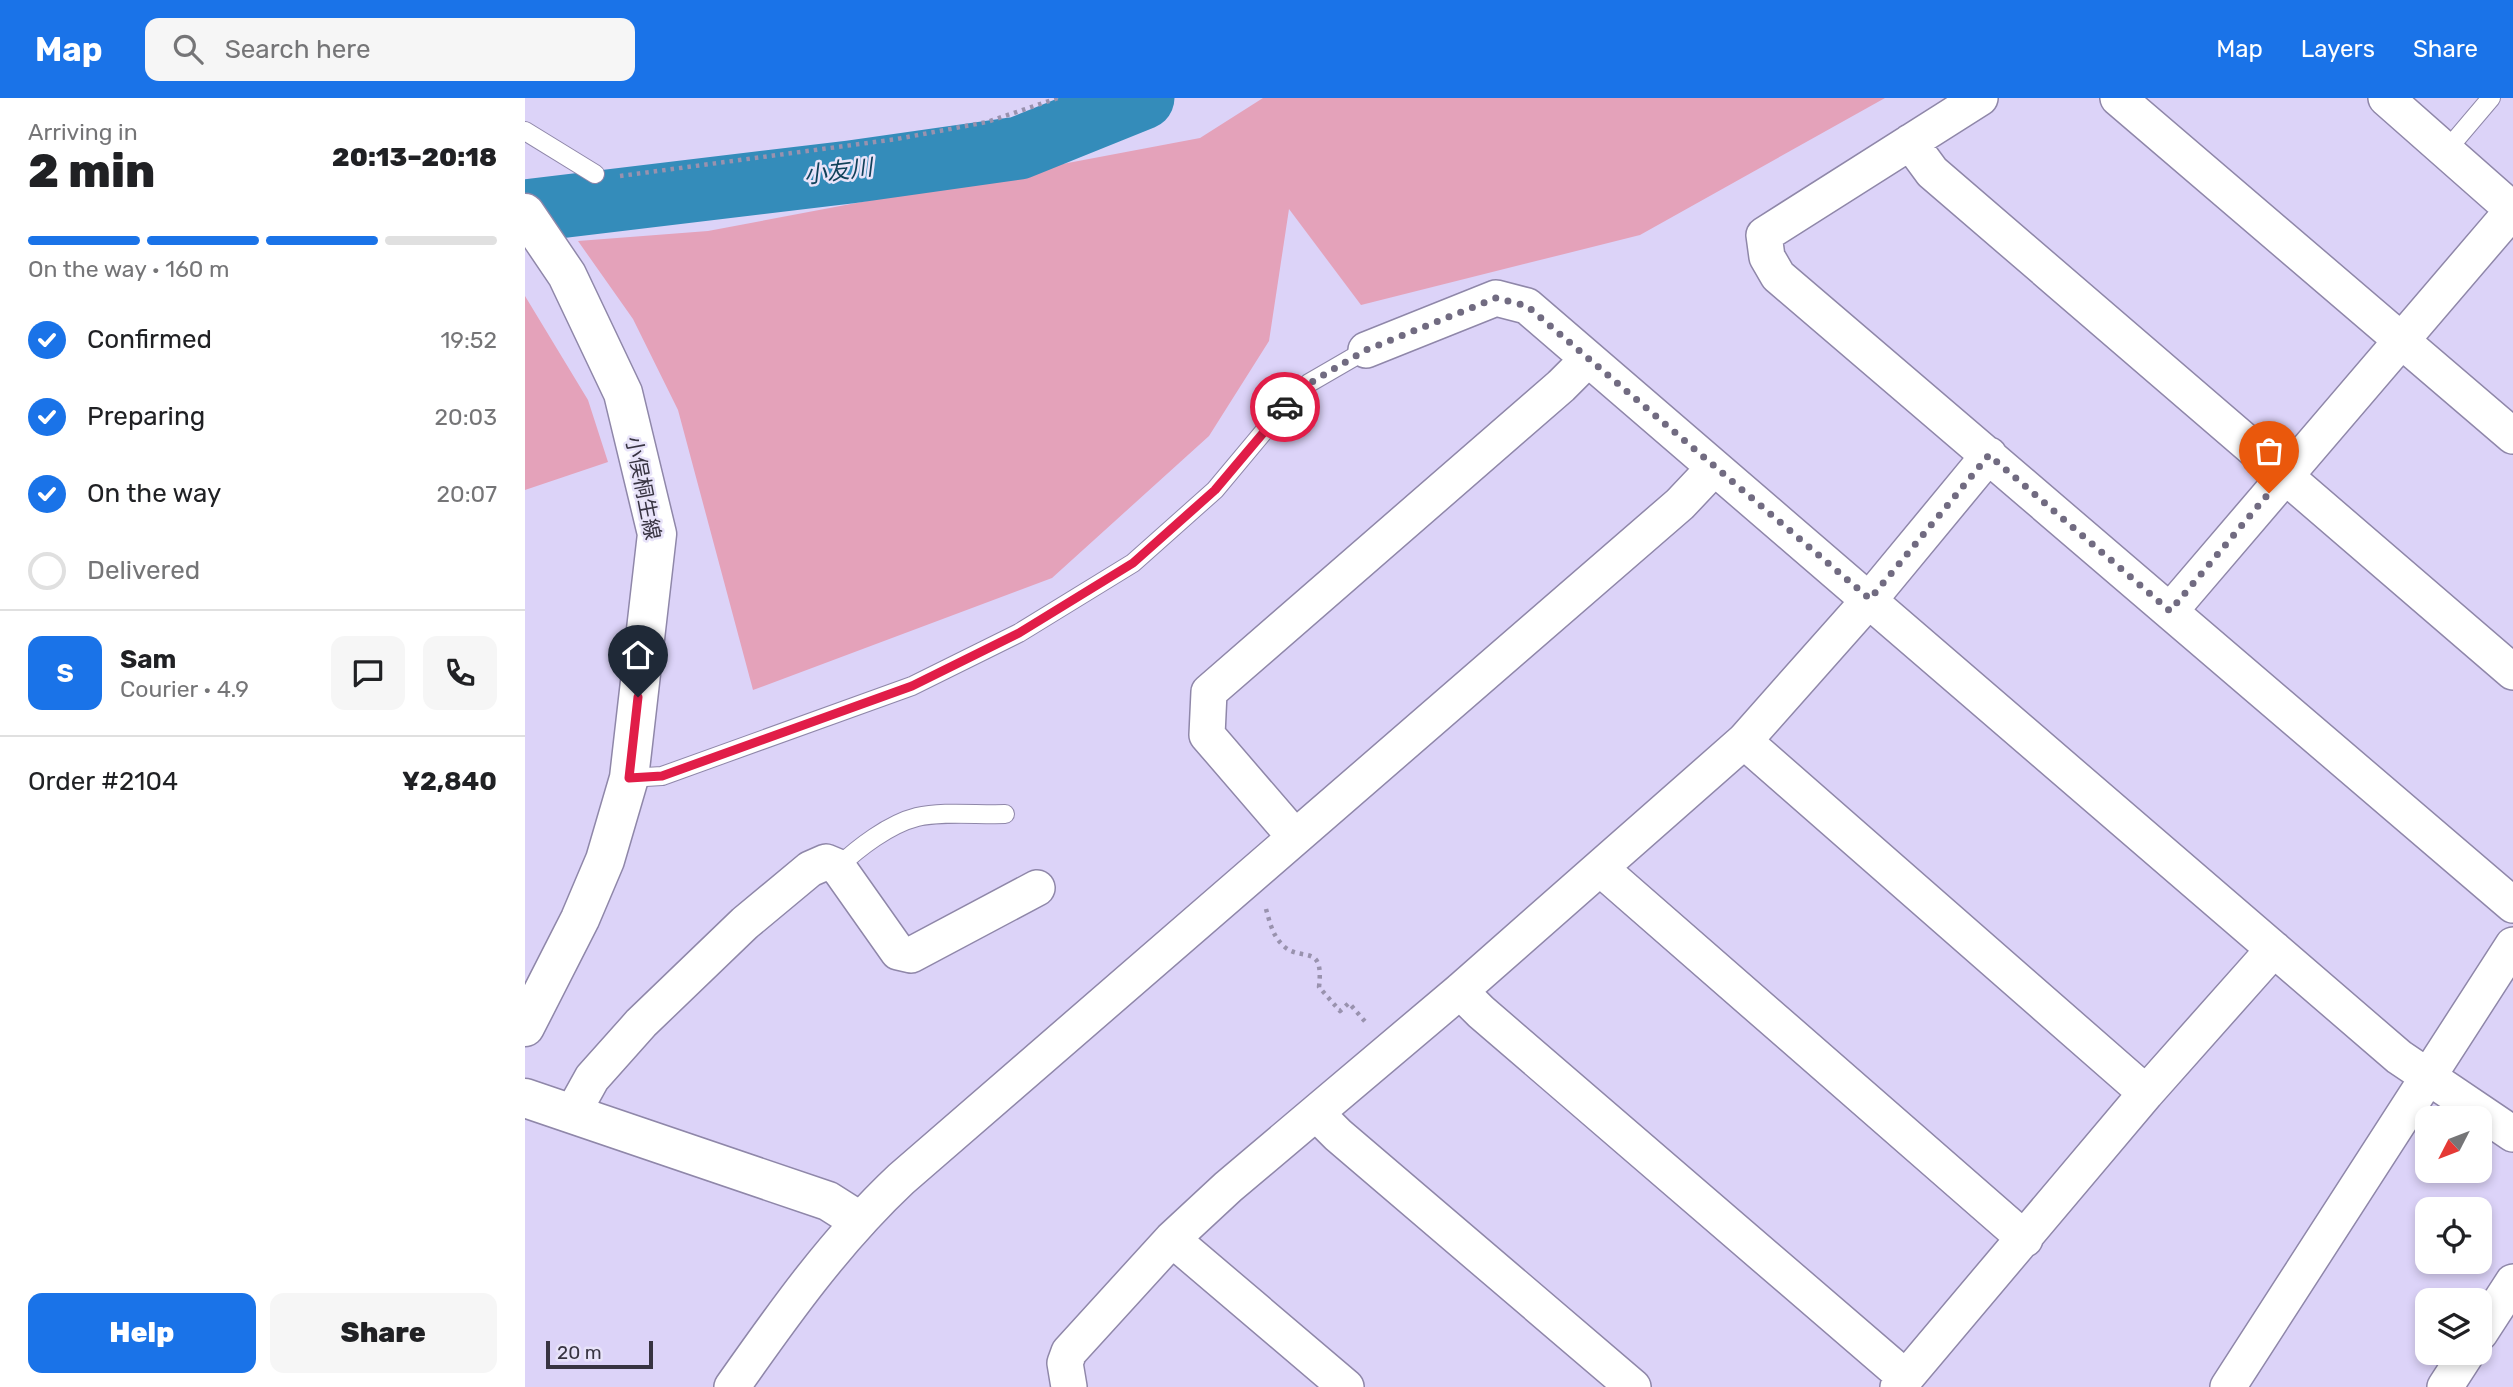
<!DOCTYPE html>
<html lang="en">
<head>
<meta charset="utf-8">
<style>
	body { margin:0; font-family:Rubik,"Noto Sans JP",sans-serif; background:#f6f6f6; color:#202124; height:100vh; display:flex; flex-direction:column; font-size:26px; white-space:nowrap }
	* { box-sizing:border-box; margin:0 }
	p { font-size:23px; color:#757577 }
	.icon { flex:none; width:38px; height:38px; fill:none; stroke:currentColor; stroke-width:2; stroke-linecap:round; stroke-linejoin:round }
	.map { position:relative; flex:1; overflow:hidden }
	.drawer { display:flex; flex-direction:column; background:#fff; width:525px }
	.drawer>* { flex:none }
	.needle { width:46px; rotate:228deg }
	.buttons { position:absolute; left:1890px; top:1008px; display:grid; gap:14px }
	.buttons a { display:grid; place-items:center; width:77px; height:77px; border-radius:14px; background:#fff; box-shadow:0 4px 10px #0003; font-size:35px }
	.scale { position:absolute; left:21px; bottom:18px; width:107px; box-sizing:border-box; padding-left:7px; border:4px solid #373341; border-top:0; font-size:19px; line-height:24px; white-space:nowrap; color:#373341; -webkit-text-stroke:5px #e8e3f9; paint-order:stroke }
	.pin { position:absolute; display:grid; place-items:center; width:60px; height:60px; color:#fff; margin:-72px -30px; border-radius:50% 50% 50% 0; rotate:-45deg; box-shadow:0 0 7px #0007 }
	.pin .icon { rotate:45deg }
	.courier { position:absolute; display:grid; place-items:center; width:70px; height:70px; margin:-35px; border:5px solid #e11d48; border-radius:50%; background:#fff; color:#222; box-shadow:0 2px 9px #0007 }
	.summary em { font-style:normal; font-weight:800 }
	.summary div { display:flex; flex-direction:column-reverse }
	.summary { display:flex; align-items:center; justify-content:space-between; height:119px; padding:0 28px }
	h1 { font-size:46px; font-weight:800; line-height:52px }
	.bar { display:grid; grid-template-columns:repeat(4,1fr); gap:10px 7px; align-content:center; height:84px; padding:0 28px }
	.bar i { height:9px; border-radius:5px; background:#e0e0e0 }
	.bar .selected { background:#1a73e8 }
	.bar p { grid-column:span 4 }
	.line { display:flex; align-items:center; gap:18px; padding:0 28px; border-top:2px solid #e0e0e0 }
	.line div { flex:1 }
	.round { display:grid; place-items:center; flex:none; width:74px; height:74px; border-radius:14px; background:#f6f6f6 }
	ol { padding:0 28px; list-style:none }
	li { display:flex; align-items:center; gap:21px; height:77px }
	li p { margin-inline-start:auto }
	li .icon { padding:7px; border-radius:50%; background:#1a73e8; color:#fff; stroke-width:4 }
	li:last-child { color:#757577 }
	li i { width:38px; height:38px; border:4px solid #e0e0e0; border-radius:50% }
	.button { display:flex; gap:14px; margin-top:auto; padding:14px 28px }
	.button a { flex:1; height:80px; border-radius:14px; background:#1a73e8; color:#fff; font-size:28px; font-weight:800; line-height:80px; text-align:center }
	.button a+a { background:#f6f6f6; color:#202124 }
	header { display:flex; align-items:center; gap:42px; box-sizing:border-box; height:98px; padding:0 35px; background:#1a73e8; color:#fff }
	header strong { font-size:33px }
	nav { display:flex; gap:38px; margin-inline-start:auto; font-size:24px }
	.search { width:490px; height:63px; background:#f6f6f6; display:flex; align-items:center; gap:18px; box-sizing:border-box; padding:0 24px; border-radius:14px; color:#757577; font-size:26px }
	main { display:flex; flex:1; min-height:0 }
	.map>svg:first-child { display:block }
	.green { fill:#e4a2ba }
	.lines { fill:none; stroke-linecap:round; stroke-linejoin:round }
	.river { stroke:#348cba; stroke-width:63 }
	.service-casing { stroke:#8f87a9; stroke-width:20 }
	.minor-casing { stroke:#8f87a9; stroke-width:38 }
	.tertiary-casing { stroke:#8f87a9; stroke-width:41 }
	.secondary-casing { stroke:#8f87a9; stroke-width:41 }
	.path { stroke:#9992ae; stroke-width:4.5; stroke-dasharray:3.5 5; stroke-linecap:butt }
	.service { stroke:#fff; stroke-width:18 }
	.minor { stroke:#fff; stroke-width:35 }
	.tertiary { stroke:#fff; stroke-width:38 }
	.secondary { stroke:#fff; stroke-width:38 }
	.done { stroke:#716b81; stroke-width:7; stroke-dasharray:0 12.6 }
	.route { stroke:#e11d48; stroke-width:9 }
	.labels { text-anchor:middle; stroke-width:5; stroke-linejoin:round; paint-order:stroke }
	.street-label { font-size:21px; fill:#373341; stroke:#e8e3f9 }
	.water-label { font-size:23px; font-style:italic; fill:#10415a; stroke:#e8e3f9 }
</style>
</head>
<body>
<header>
<strong>Map</strong>
<div class="search"><svg class="icon" aria-label="search" viewBox="0 0 24 24"><circle cx="10" cy="10" r="6"/><path d="M15 15l6 6"/></svg>Search here</div>
<nav><a>Map</a><a>Layers</a><a>Share</a></nav>
</header>
<main>
<section class="drawer">
<div class="summary"><div><h1>2 min</h1><p>Arriving in</p></div><em>20:13–20:18</em></div>
<div class="bar"><i class="selected"></i><i class="selected"></i><i class="selected"></i><i></i><p>On the way · 160 m</p></div>
<ol>
<li><svg class="icon" aria-label="check" viewBox="0 0 24 24"><path d="M5 12l5 5 9-10"/></svg>Confirmed<p>19:52</p></li>
<li><svg class="icon" aria-label="check" viewBox="0 0 24 24"><path d="M5 12l5 5 9-10"/></svg>Preparing<p>20:03</p></li>
<li><svg class="icon" aria-label="check" viewBox="0 0 24 24"><path d="M5 12l5 5 9-10"/></svg>On the way<p>20:07</p></li>
<li><i></i>Delivered</li>
</ol>
<div class="line" style="height:126px"><b class="round" style="background:#1a73e8;color:#fff">S</b><div><b>Sam</b><p>Courier · 4.9</p></div><a class="round"><svg class="icon" aria-label="chat" viewBox="0 0 24 24"><path d="M4 5h16v11H9l-5 4z"/></svg></a><a class="round"><svg class="icon" aria-label="phone" viewBox="0 0 24 24"><path d="M5 4h4l2 5-3 2q2 4 5 5l2-3 5 2v4C11 20 4 13 5 4z"/></svg></a></div>
<div class="line" style="height:91px"><div>Order #2104</div><b>¥2,840</b></div>
<div class="button"><a>Help</a><a>Share</a></div>
</section>
<div class="map">
<svg width="1988" height="1289" viewBox="0 0 1988 1289">
	<rect width="100%" height="100%" fill="#dcd3f8"/>
	<!-- green -->
	<path class="green" d="M738 0H1360L1115 137 836 207 764 111 744 243 684 338 527 480 228 592 153 312 108 221 53 143 183 133 675 40Z
		M0 198 63 302 83 364 0 392Z"/>
	<g class="lines">
		<!-- river -->
		<path class="river" d="M0 113 325 74 494 50 618 0"/>
		<defs>
			<path id="service" d="M0 33 70 76
				M1921 53 1966 0
				M104 680 137 678 387 588 494 535 608 465 690 392 756 313 784 285 841 252
				M313 769C333 750 364 726 392 719 418 713 452 717 480 716"/>
			<path id="minor" d="M1455 0 1239 137 1242 159 1253 178 1988 807
				M1593 0 1988 338
				M1861 0 1988 112
				M1385 44 1407 74 1988 574
				M841 252 971 200 1002 208 1874 959 1988 1036
				M1645 513 1988 112
				M1219 643 1621 995
				M769 738 682 637 684 594 1036 288 1063 261
				M1075 770 1500 1141
				M935 893 956 914 1381 1280
				M47 1016 67 980 116 925 220 825 285 771 301 764 313 769 373 854 386 857 512 790
				M792 1016 813 1037 1108 1289
				M647 1141 821 1289
				M1955 1235 1988 1184
				M207 1289C259 1215 310 1143 376 1081L1155 406 1189 370
				M544 1289 540 1265 544 1254 647 1141 703 1089 935 893 1219 643 1345 501 1464 357
				M1373 1289 1621 995 1749 851
				M1703 1289 1988 847
				M1920 1289 1942 1255"/>
			<path id="tertiary" d="M0 1000 303 1103 333 1122"/>
			<path id="secondary" d="M0 115 42 177 98 295 132 436 104 680 80 762 55 821 0 929"/>
		</defs>
		<!-- service casing -->
		<use href="#service" class="service-casing"/>
		<!-- minor casing -->
		<use href="#minor" class="minor-casing"/>
		<!-- tertiary casing -->
		<use href="#tertiary" class="tertiary-casing"/>
		<!-- secondary casing -->
		<use href="#secondary" class="secondary-casing"/>
		<!-- path -->
		<path class="path" d="M95 78 372 41 462 24 533 0
			M741 811C745 825 748 840 761 850 779 863 799 846 794 889L815 913 824 905 843 927"/>
		<!-- service -->
		<use href="#service" class="service"/>
		<!-- minor -->
		<use href="#minor" class="minor"/>
		<!-- tertiary -->
		<use href="#tertiary" class="tertiary"/>
		<!-- secondary -->
		<use href="#secondary" class="secondary"/>
	</g>
	<g class="lines">
		<!-- done -->
		<path class="done" d="M760 309 785 285 841 252 971 200 1002 208 1345 501 1464 357 1645 513 1744 395"/>
		<!-- route -->
		<path class="route" d="M113 599 104 680 137 678 387 588 494 535 608 465 690 392 760 309"/>
	</g>
	<g class="labels">
		<!-- street labels -->
		<g class="street-label">
			<text transform="translate(118 390) rotate(79)" y="7">小俣桐生線</text>
		</g>
		<!-- water labels -->
		<g class="water-label">
			<text transform="translate(313 73) rotate(-7)" y="8">小友川</text>
		</g>
	</g>
</svg>
<div class="buttons">
<a><svg class="needle" viewBox="-14 -14 28 28"><path d="M0-13l5 13h-10z" fill="#e53935"/><path d="M0 13l5-13h-10z" fill="#757577"/></svg></a>
<a><svg class="icon" aria-label="locate" viewBox="0 0 24 24"><circle cx="12" cy="12" r="6"/><path d="M12 2v4M12 18v4M2 12h4M18 12h4"/></svg></a>
<a><svg class="icon" aria-label="layers" viewBox="0 0 24 24"><path d="M12 4l9 5-9 5-9-5zM3 14l9 5 9-5"/></svg></a>
</div>
<div class="scale">20 m</div>
<div class="pin" style="left:1744px;top:395px;background:#ea580c"><svg class="icon" aria-label="bag" viewBox="0 0 24 24"><path d="M5 8h14l-1 12H6zM9 8a3 3 0 0 1 6 0"/></svg></div>
<div class="pin" style="left:113px;top:599px;background:#1f2937"><svg class="icon" aria-label="home" viewBox="0 0 24 24"><path d="M3 11l9-7 9 7M6 9v11h12V9"/></svg></div>
<div class="courier" style="left:760px;top:309px"><svg class="icon" aria-label="car" viewBox="0 0 24 24"><path d="M5 17H2v-5l4-1 3-4h7l3 4 3 1v5h-3M9 17h6M6 11h13"/><circle cx="7" cy="17" r="2"/><circle cx="17" cy="17" r="2"/></svg></div>
</div>
</main>
</body>
</html>
